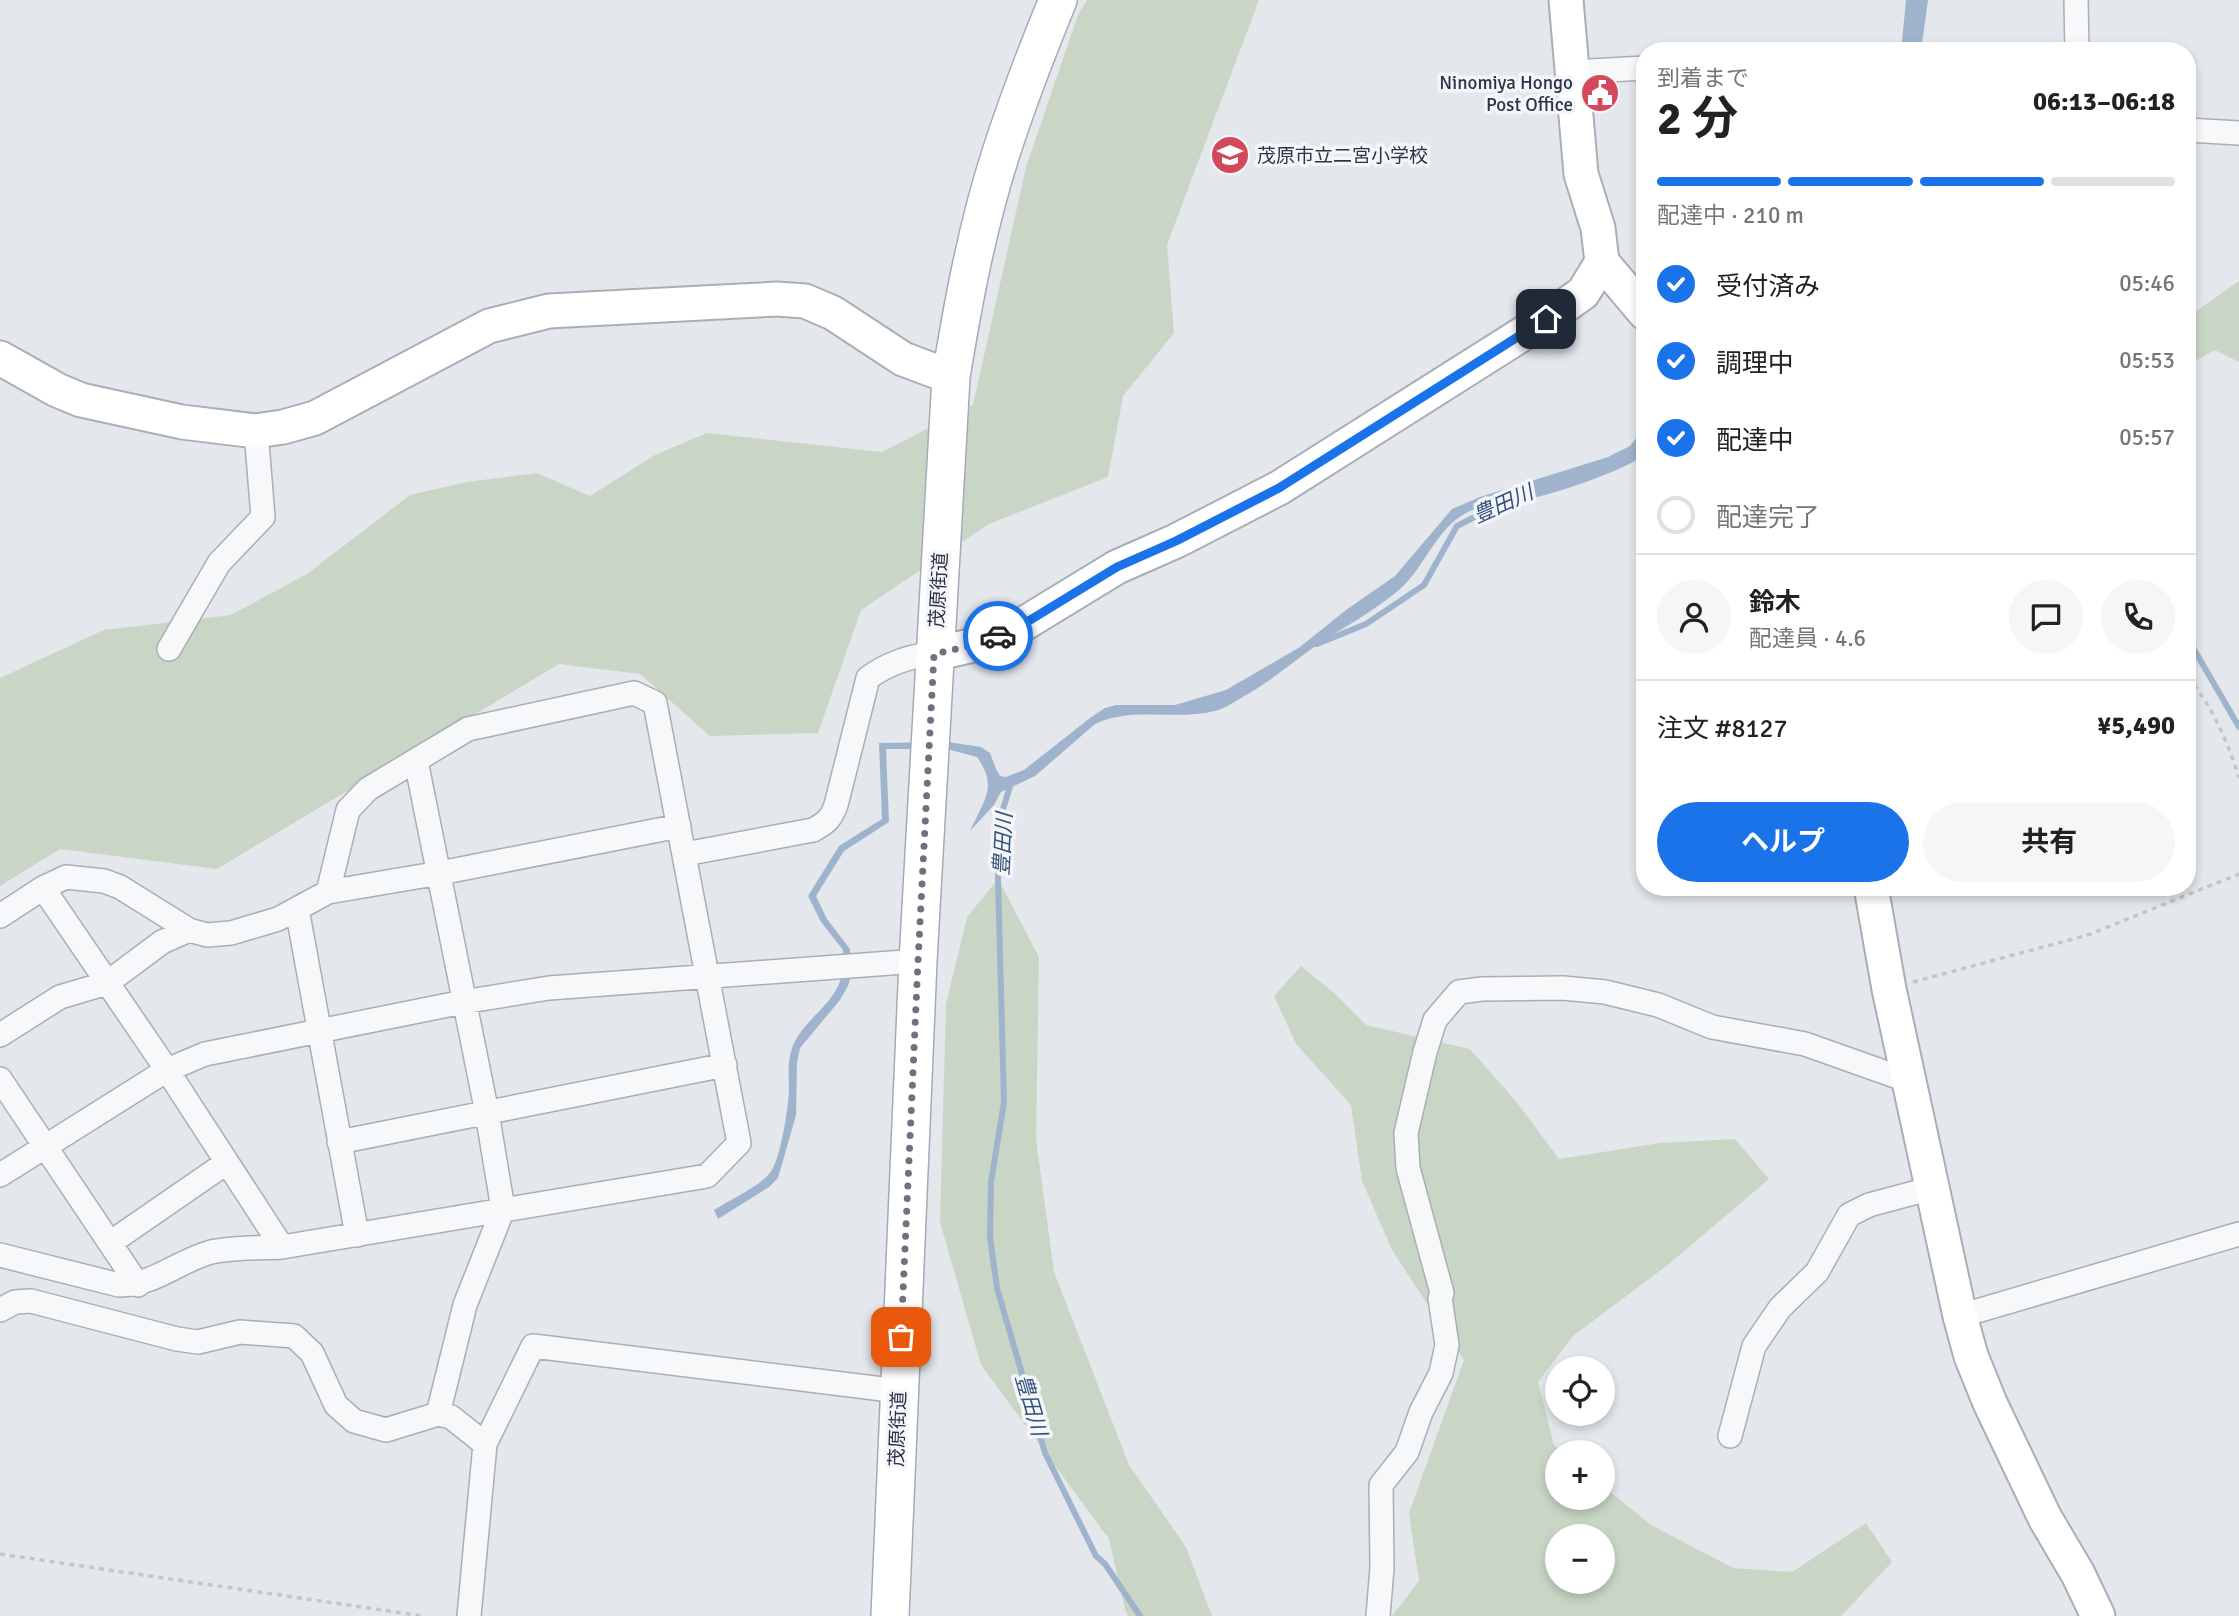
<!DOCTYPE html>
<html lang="ja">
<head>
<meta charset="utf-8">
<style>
	body { margin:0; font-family:Signika,"Noto Sans JP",sans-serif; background:#f6f6f6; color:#222; height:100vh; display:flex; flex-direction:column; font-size:26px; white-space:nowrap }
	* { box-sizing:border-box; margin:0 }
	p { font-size:23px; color:#767676 }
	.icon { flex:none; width:38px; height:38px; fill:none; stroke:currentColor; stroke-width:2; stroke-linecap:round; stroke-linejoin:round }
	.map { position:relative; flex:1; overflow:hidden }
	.details { position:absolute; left:1636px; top:42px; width:560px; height:854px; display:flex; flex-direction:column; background:#fff; border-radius:28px; box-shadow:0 4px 10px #0003 }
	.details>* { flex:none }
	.tools { position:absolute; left:1545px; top:1356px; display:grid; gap:14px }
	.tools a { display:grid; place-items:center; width:70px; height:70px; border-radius:50%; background:#fff; box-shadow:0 4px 10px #0003; font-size:35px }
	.pin { position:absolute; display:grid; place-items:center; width:60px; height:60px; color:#fff; margin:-30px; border-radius:14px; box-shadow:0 4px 10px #0006 }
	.courier { position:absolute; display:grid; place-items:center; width:70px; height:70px; margin:-35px; border:5px solid #1a73e8; border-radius:50%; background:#fff; color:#222; box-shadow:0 2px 9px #0007 }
	.overview em { font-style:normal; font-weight:700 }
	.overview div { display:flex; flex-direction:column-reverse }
	.overview { display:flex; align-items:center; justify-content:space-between; height:119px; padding:0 21px }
	h1 { font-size:46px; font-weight:700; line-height:52px }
	.bar { display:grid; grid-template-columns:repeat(4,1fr); gap:10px 7px; align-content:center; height:84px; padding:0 21px }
	.bar i { height:9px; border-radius:5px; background:#e0e0e0 }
	.bar .on { background:#1a73e8 }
	.bar p { grid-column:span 4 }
	.line { display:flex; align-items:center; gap:18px; padding:0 21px; border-top:2px solid #e0e0e0 }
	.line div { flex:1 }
	.round { display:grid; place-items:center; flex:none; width:74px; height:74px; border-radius:37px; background:#f6f6f6 }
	ol { padding:0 21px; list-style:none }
	li { display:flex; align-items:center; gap:21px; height:77px }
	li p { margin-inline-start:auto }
	li .icon { padding:7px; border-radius:50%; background:#1a73e8; color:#fff; stroke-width:4 }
	li:last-child { color:#767676 }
	li i { width:38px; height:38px; border:4px solid #e0e0e0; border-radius:50% }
	.action { display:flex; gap:14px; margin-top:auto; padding:14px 21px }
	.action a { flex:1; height:80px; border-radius:42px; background:#1a73e8; color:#fff; font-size:28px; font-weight:700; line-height:80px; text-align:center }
	.action a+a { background:#f6f6f6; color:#222 }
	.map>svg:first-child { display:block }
	.green { fill:#c9d6c5; fill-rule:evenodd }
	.water { fill:#9fb4cc }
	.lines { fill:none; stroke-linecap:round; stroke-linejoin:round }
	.stream { stroke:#9fb4cc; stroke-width:6 }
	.street-casing { stroke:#a9aeb7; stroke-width:26 }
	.secondary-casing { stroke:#a9aeb7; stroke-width:37 }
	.primary-casing { stroke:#a3abb8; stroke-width:40 }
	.path { stroke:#c2c5cb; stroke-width:3.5; stroke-dasharray:5 5; stroke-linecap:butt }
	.street { stroke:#f7f8fa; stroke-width:23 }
	.secondary { stroke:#fff; stroke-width:33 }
	.primary { stroke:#fff; stroke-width:37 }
	.done { stroke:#6c737f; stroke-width:7; stroke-dasharray:0 12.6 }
	.route { stroke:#1a73e8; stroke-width:9 }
	.labels { text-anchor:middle; stroke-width:7; stroke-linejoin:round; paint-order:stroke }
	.poi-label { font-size:19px; fill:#2b3445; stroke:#f4f6f9; text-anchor:end }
	.street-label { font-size:19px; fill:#2b3445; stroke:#f4f6f9 }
	.water-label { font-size:21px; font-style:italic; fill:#34527a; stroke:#f4f6f9 }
</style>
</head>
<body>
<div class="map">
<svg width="2239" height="1616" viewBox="0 0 2239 1616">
	<rect width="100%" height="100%" fill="#e4e7ec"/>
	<!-- green -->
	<path class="green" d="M1087 0H1259L1167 245 1174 333 1123 396 1108 477 989 524 861 610 818 733 710 736 640 674 559 664 217 869 60 849 0 886V678L104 630 231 615 307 574 410 495 467 482 537 473 590 496 655 455 707 433 882 452 973 405 1026 167 1078 15Z
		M2239 281V362L2215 350 2188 365V317Z
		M998 879 1039 957 1036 1139 1054 1272 1129 1465 1186 1547 1212 1616H1128L1125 1609 1109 1539 981 1365 940 1222 946 1004 967 917Z
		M1301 966 1334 993 1366 1025 1470 1049 1515 1100 1559 1159 1660 1143 1735 1139 1769 1179 1669 1264 1573 1336 1538 1382 1554 1445 1563 1452H1558V1498H1603V1486L1651 1525 1733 1568 1792 1572 1866 1523 1892 1562 1841 1616H1392L1419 1581 1409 1513 1464 1360 1392 1250 1362 1181 1351 1105 1296 1044 1274 996ZM1558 1536H1603V1582H1558Z"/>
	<!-- water -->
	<path class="water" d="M1906 0H1928L1921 51H1901Z
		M1645 427V454C1629 469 1550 496 1527 499 1511 501 1480 505 1466 513 1436 529 1425 567 1400 589 1376 610 1344 627 1317 645 1294 661 1272 680 1248 694 1237 700 1226 708 1215 711 1175 721 1132 706 1095 724L1035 776 1001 792 994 805 970 831C983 801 999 788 977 757L947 749H886L889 822 844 851 816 896 827 919 850 949 851 976 848 986 840 1000 800 1048 797 1063 796 1115 778 1178 769 1187 718 1219 714 1210C729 1200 763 1185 772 1170 781 1154 788 1110 789 1091 789 1076 787 1063 792 1048 806 1011 849 1003 843 950L821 922 808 896 839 846 882 819 879 743 948 742 981 747 990 753 996 769 1000 776 1006 777 1024 770 1090 718 1105 708 1116 705H1175L1226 690 1300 647 1346 610 1395 576 1452 509 1480 497 1608 457 1630 446Z"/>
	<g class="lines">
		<!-- stream -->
		<path class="stream" d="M2188 639 2239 727
			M1317 644 1366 624 1424 585 1457 526 1508 500
			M1011 783 1000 819 998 879 1004 1102 991 1182 990 1237 997 1288 1045 1453 1096 1556 1105 1564 1140 1616"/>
		<defs>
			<path id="street" d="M2076 0 2077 51
				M1571 72 1645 68
				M2188 130 2239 133
				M169 649 219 563 263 517 256 431
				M416 761 487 1113 503 1209 465 1305 438 1414
				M685 854 813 830C826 823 831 819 836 805L868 678C887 664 912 655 934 654
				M43 888 167 1070 282 1247
				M328 892 440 873 679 826
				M297 909 357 1235
				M0 916 43 888 66 877 104 881 120 887 189 930 207 935 231 933 278 919 328 892 348 810 368 789 468 729 634 693 655 703 739 1143 707 1176 282 1247C258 1248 234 1247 211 1252 178 1261 155 1285 119 1285L0 1255
				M0 1035 60 997 107 983 162 942 189 930
				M0 1079 138 1285
				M339 1142 725 1065
				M0 1175 167 1070 205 1054 463 1002 549 988 918 961
				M110 1243 226 1163
				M0 1310 15 1302 31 1301 177 1339 198 1342 240 1332 294 1336 312 1353 336 1405 354 1421 386 1430 438 1414 451 1417 485 1444
				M1960 1316 2239 1234
				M1730 1436 1754 1346 1780 1308 1817 1272 1849 1215 1869 1205 1932 1188
				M469 1616 485 1444 533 1346 899 1391
				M1378 1616 1382 1568 1381 1485 1407 1452 1421 1412 1441 1373 1447 1345 1440 1298 1442 1293 1408 1168 1406 1133 1425 1052 1435 1020 1459 992 1482 989 1563 988 1605 992 1658 1005 1712 1027 1805 1044 1909 1081"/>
			<path id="secondary" d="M1566 0 1581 174 1598 228 1602 262 1645 313
				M0 358 57 390 81 400 182 422 256 431 283 427 315 418 489 326 549 311 777 299 805 301 833 313 903 359 951 377
				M934 654 983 643 1022 625 1117 567 1176 541 1279 488 1546 319 1583 293 1602 262
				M1871 887 1889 989 1960 1316 1971 1356 1990 1403 2045 1518 2078 1574 2098 1616"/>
			<path id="primary" d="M890 1616 918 961 951 377C963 303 977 228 1000 156 1017 103 1037 51 1058 0"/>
		</defs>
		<!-- street casing -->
		<use href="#street" class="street-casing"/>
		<!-- secondary casing -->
		<use href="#secondary" class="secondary-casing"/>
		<!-- primary casing -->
		<use href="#primary" class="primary-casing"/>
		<!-- path -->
		<path class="path" d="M2188 677C2212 706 2228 742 2239 778
			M1913 982 2088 935 2239 874
			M0 1554 423 1616"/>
		<!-- street -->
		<use href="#street" class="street"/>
		<!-- secondary -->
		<use href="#secondary" class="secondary"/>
		<!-- primary -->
		<use href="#primary" class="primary"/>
	</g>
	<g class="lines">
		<!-- done -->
		<path class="done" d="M901 1337 918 961 934 654 983 643 998 636"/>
		<!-- route -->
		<path class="route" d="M998 636 1022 625 1117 567 1176 541 1279 488 1546 319"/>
	</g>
	<!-- icons -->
	<defs>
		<symbol id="civic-disc" viewBox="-11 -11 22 22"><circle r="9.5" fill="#d1495b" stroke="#f4f6f9"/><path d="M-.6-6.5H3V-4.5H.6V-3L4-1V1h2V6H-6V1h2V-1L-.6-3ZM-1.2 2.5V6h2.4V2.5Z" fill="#fff"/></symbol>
		<symbol id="school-disc" viewBox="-11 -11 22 22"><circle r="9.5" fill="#d1495b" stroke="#f4f6f9"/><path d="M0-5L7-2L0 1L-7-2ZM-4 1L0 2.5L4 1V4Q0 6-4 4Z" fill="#fff"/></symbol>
	</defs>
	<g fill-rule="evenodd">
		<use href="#civic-disc" x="1578" y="71" width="44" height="44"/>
		<use href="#school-disc" x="1208" y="133" width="44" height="44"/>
	</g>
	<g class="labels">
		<!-- poi labels -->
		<g class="poi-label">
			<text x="1573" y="89">Ninomiya Hongo<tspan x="1573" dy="22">Post Office</tspan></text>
			<text x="1257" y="162" text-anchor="start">茂原市立二宮小学校</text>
		</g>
		<!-- street labels -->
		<g class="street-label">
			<text transform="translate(938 590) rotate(-87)" y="7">茂原街道</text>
			<text transform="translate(897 1429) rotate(-88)" y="7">茂原街道</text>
		</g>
		<!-- water labels -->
		<g class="water-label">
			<text transform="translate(1503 504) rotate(-24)" y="7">豊田川</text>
			<text transform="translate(1003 844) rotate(-87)" y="7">豊田川</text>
			<text transform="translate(1031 1405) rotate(74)" y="7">豊田川</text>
		</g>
	</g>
</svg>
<div class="tools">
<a><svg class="icon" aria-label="locate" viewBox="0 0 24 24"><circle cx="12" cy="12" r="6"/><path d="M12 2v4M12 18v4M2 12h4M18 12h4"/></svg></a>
<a>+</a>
<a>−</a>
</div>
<div class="pin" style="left:901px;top:1337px;background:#ea580c"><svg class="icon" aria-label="bag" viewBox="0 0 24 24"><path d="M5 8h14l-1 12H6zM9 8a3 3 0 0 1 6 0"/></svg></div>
<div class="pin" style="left:1546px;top:319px;background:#1f2937"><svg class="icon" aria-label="home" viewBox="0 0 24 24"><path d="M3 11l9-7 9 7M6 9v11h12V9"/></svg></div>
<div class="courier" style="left:998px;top:636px"><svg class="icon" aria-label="car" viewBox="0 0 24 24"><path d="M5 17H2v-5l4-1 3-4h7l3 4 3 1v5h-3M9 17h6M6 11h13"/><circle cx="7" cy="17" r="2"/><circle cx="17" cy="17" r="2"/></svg></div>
<section class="details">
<div class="overview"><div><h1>2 分</h1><p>到着まで</p></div><em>06:13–06:18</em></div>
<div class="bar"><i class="on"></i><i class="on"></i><i class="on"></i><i></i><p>配達中 · 210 m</p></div>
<ol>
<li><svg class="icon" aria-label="check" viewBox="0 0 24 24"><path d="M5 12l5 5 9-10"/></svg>受付済み<p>05:46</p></li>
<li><svg class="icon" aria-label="check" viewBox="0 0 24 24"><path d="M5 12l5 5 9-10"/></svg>調理中<p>05:53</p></li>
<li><svg class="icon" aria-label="check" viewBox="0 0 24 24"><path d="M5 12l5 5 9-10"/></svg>配達中<p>05:57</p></li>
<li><i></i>配達完了</li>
</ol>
<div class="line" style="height:126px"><a class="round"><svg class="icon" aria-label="person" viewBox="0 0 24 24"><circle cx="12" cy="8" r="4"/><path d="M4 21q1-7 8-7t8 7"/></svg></a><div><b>鈴木</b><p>配達員 · 4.6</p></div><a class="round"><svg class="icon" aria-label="chat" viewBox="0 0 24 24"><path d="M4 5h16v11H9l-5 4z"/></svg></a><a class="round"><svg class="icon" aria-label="phone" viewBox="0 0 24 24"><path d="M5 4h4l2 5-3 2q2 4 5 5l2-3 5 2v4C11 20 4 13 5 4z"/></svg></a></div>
<div class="line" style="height:91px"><div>注文 #8127</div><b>¥5,490</b></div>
<div class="action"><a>ヘルプ</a><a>共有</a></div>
</section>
</div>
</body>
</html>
